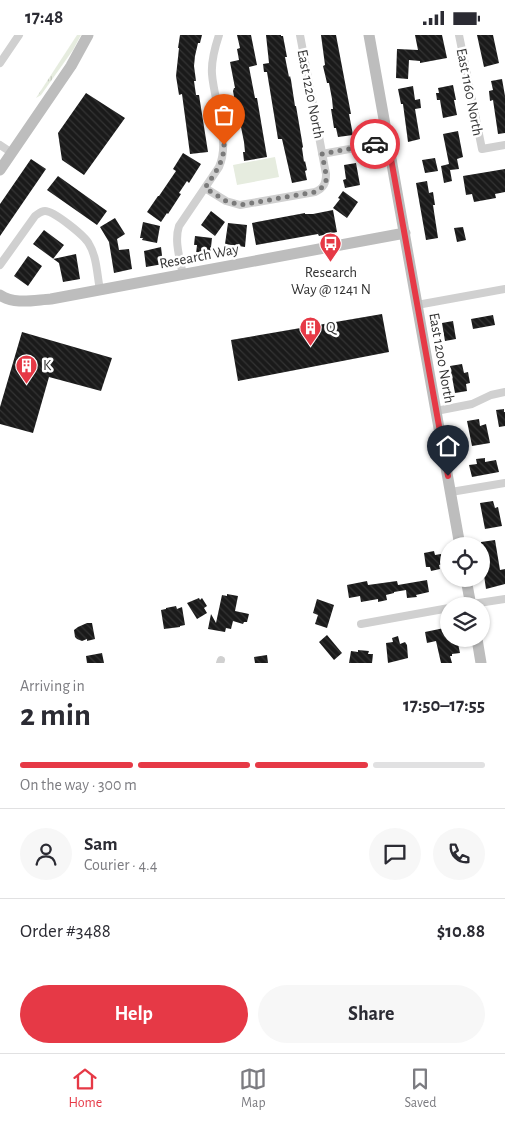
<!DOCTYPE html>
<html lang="en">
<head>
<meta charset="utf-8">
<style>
	body { margin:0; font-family:"Alegreya Sans",sans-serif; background:#f7f7f7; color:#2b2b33; height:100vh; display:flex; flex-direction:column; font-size:19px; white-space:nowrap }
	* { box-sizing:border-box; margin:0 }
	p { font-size:16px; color:#7c7c81 }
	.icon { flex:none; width:28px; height:28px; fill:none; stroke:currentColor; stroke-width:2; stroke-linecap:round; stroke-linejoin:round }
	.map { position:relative; height:628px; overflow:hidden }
	.drawer { display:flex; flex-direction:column; background:#fff; flex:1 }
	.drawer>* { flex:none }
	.tools { position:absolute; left:440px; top:502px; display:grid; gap:10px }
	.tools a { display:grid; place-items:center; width:50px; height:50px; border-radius:50%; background:#fff; box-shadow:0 1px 4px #0004; font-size:25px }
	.pin { position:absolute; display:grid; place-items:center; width:42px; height:42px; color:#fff; margin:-51px -21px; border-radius:50% 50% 50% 0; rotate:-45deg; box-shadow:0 0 5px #0007 }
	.pin .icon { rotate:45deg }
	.courier { position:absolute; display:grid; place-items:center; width:50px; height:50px; margin:-25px; border:4px solid #e63946; border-radius:50%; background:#fff; color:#222; box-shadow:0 1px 6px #0007 }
	.headline em { font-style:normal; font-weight:700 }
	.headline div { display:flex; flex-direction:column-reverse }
	.headline { display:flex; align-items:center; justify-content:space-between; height:85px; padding:0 20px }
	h1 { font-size:32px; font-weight:700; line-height:38px }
	.bar { display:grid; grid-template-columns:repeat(4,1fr); gap:8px 5px; align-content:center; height:60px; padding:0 20px }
	.bar i { height:6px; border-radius:4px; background:#e1e1e2 }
	.bar .selected { background:#e63946 }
	.bar p { grid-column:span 4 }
	.line { display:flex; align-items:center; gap:12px; padding:0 20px; border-top:1px solid #e1e1e2 }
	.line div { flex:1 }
	.round { display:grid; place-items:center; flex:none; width:52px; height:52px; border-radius:26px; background:#f7f7f7 }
	.cta { display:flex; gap:10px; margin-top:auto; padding:10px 20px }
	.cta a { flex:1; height:58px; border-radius:30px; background:#e63946; color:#fff; font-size:20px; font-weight:700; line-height:58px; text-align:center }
	.cta a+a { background:#f7f7f7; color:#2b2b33 }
	.status { display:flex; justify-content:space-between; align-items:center; height:35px; padding:0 25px; background:#fff; direction:ltr }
	.status svg { height:14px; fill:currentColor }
	.tabs { display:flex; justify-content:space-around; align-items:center; height:70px; border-top:1px solid #e1e1e2; background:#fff; font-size:14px; color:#7c7c81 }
	.tabs a { display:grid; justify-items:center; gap:2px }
	.tabs .selected { color:#e63946 }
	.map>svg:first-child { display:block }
	.grass { fill:url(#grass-tufts) }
	.pitch { fill:#e6ecdf }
	.building { fill:url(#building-back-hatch) }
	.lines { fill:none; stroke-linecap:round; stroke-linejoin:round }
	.street { stroke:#d0d0d0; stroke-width:8 }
	.secondary { stroke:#bdbdbd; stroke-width:11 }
	.done { stroke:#7a7a7a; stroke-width:5; stroke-dasharray:0 9 }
	.route { stroke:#e63946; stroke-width:6 }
	.labels { text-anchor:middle; stroke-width:5; stroke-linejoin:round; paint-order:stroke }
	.street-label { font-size:15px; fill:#333; stroke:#fff }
	.poi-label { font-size:15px; fill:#333; stroke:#fff; text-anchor:start }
</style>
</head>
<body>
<div class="status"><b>17:48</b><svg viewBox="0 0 49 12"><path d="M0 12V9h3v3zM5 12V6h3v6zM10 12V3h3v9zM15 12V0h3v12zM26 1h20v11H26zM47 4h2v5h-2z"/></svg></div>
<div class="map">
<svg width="505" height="628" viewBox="0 0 505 628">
	<defs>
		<pattern id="grass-tufts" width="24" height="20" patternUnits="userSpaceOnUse" patternTransform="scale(1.25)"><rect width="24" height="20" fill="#e6ecdf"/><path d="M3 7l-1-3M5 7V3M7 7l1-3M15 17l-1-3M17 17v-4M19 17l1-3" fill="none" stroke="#c6cbc0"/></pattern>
		<pattern id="building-back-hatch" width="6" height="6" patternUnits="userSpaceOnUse" patternTransform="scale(1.25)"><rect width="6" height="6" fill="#1a1a1a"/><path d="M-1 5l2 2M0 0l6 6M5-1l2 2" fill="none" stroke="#333"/></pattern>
	</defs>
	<rect width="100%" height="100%" fill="#fff"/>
	<!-- grass -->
	<path class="grass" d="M77 0H81L73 15 41 60 36 63Z"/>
	<!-- pitch -->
	<path class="pitch" d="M275 122 279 142 237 150 233 130Z"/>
	<!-- building -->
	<path class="building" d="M180 0H202L200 8H198L195 21 194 31 196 46H194L196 60H199L208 117 190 119 182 59 179 60 176 41 179 13H178Z
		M237 0H251L257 30 249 32 255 63H257L267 122 244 126 243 117H245L244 107 241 92H239L235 67 233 56 234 53H235L230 27 239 25 237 14 240 13Z
		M266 0H281V1H283L287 22H285L289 42 290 41 291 45 295 71H296L303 112 302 113 304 127 305 126 307 135 305 136 307 145 292 148 282 104H278L267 37H264L263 29 269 28Z
		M321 0H336L351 79H349L353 100 338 102 336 93H334L331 74H333L332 64 329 48H327L323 31 325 30Z
		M415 0H442L447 23 420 28V26L409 25 408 44 396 43 397 14 418 15Z
		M477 0H493L499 28 484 32Z
		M502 44 505 61V98L498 99 493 65 490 66 489 56 493 55 491 46Z
		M453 50 456 65H454L457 80 443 83 440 65H437L436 58H439L438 53Z
		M413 51 415 65 420 64 421 73 415 74 420 104 408 107 403 69H401L398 54Z
		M86 58 125 83 84 140 62 125 58 98Z
		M458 96 463 122 457 124 459 134 450 135 452 146 444 148 441 131 449 129 443 99Z
		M183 118 201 129 189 148 187 146 179 158 181 159 168 179 167 178 161 187 147 177 158 161H159L176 136 173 134Z
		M435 123 438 136 425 138 422 125Z
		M31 124 46 134 0 201V169Z
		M356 128 360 150 345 153 343 145 346 144 344 130Z
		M505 134V157L495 159 496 163 474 167 472 159 466 160 463 141Z
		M58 141 107 176 97 190 47 155Z
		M427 146 429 158 433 157 435 170H433L438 203 426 205 416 148Z
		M343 156 358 167 347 183 333 173 340 164 338 163Z
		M333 175 337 197 319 201 318 199 256 210 252 188 305 178V179H313Z
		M211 176 225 187 215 201 201 190Z
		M115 183 125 199 117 204 119 215 129 214 132 234 114 238 109 207 100 192Z
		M143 187 160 191 157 208 142 205 143 203H140Z
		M228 188 247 190 245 212 225 209Z
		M463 192 466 205 457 207 454 193Z
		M44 195 64 210 53 224 76 219 80 244 63 247 59 228 33 209Z
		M195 201 212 203 210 221 196 219 197 210H194Z
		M161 212 163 229 146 232 144 216Z
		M28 221 42 231 28 251 14 241Z
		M382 279 389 317 238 346 231 305Z
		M493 280 495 290 473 294 471 284Z
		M453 286 456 304 445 306 442 288Z
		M22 297 112 323 101 356 49 342 33 398 0 389V372Z
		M462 329 464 338 468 337 470 348 466 349 467 356 455 358 450 331Z
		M504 374V377H505V391L499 392 496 375Z
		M479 384 480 391 486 389 490 408 472 411 467 386Z
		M485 423V427L496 425 499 437 472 442 469 430 477 429 476 424Z
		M493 466 495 473 498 472 502 491 485 494 480 468Z
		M495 505 500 535 505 534V549L486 554 481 520V507Z
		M434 516 435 520 441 519 443 529 439 530 440 534 431 536 430 532H426L424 518Z
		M427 545 429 557 416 560 417 562 407 563 406 555 394 557V558L386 560 387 565 378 567V564L361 567 360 561 349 563 347 550 367 546 368 550 397 546 398 550Z
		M227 559 238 561 235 576 249 579 247 587H244L243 589 233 586 231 594 226 593 225 597 208 594 211 579 216 588 222 560 227 561Z
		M199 563 200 565 202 563 207 571 204 573 207 578 197 584 187 568Z
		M317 564 334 570 327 593 315 589 318 580 313 578Z
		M176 571 177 574 182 572 185 590 180 591V592L164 594 161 575 166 574V573Z
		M87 588H92L95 604 87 606V604L82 606 77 604 75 602 74 595 78 592Z
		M449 592V604H457L460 618 452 619V621H450L452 628H441L436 606 427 608 425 597Z
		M327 600 342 618 334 625 319 607Z
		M398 601 400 609 405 607 407 610 408 623 388 628 386 608 393 607 392 603Z
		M358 615 369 616 368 619H373L372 628H349L351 616 358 617Z
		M102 618 104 628H87L86 621Z
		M267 620 268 628H255L254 622Z"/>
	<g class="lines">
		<!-- street -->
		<path class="street" d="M459 0 482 114 505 110
			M0 28 19 0
			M0 110 12 118
			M322 119 388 107
			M205 153 226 166 240 170 315 157C324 153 326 148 326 139L300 0
			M0 230 35 181C38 179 41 176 45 176 54 176 85 201 89 209 97 222 97 240 100 255
			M183 240C180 224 174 206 179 191L219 132C231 106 214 67 212 39 211 26 215 12 219 0
			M417 270 505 254
			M436 376 472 369 491 360 505 357
			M451 457 505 448
			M459 571 505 564
			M361 589 449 573
			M220 628 221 625"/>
		<!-- secondary -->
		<path class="secondary" d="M369 0 460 511
			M0 135 71 31 88 0
			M0 260C15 270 34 265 51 264L405 198
			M466 544 471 571
			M477 604 481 628"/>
	</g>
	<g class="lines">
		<!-- done -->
		<path class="done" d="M224 110C224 128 214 139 205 153L226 166 240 170 315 157 324 151 326 146V139L322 119 375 109"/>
		<!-- route -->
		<path class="route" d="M375 109 388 107 448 441"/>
	</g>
	<!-- icons -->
	<defs>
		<symbol id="bus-pin" viewBox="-11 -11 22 30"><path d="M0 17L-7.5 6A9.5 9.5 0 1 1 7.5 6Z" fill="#e63946" stroke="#fff"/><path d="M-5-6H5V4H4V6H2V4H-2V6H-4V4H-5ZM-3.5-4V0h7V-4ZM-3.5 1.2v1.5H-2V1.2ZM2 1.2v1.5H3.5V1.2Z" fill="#fff"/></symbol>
		<symbol id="building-pin" viewBox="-11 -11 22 30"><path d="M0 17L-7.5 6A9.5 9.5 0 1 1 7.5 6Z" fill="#e63946" stroke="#fff"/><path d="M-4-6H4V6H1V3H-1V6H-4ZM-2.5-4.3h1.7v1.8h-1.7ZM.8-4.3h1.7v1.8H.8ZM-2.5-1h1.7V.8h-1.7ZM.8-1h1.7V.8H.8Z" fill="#fff"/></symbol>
	</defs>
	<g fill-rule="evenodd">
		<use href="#bus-pin" x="318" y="196" width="25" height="34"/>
		<use href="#building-pin" x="298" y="280" width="25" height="34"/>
		<use href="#building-pin" x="14" y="318" width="25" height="34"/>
	</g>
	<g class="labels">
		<!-- street labels -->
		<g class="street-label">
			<text transform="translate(470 57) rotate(79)" y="5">East 1160 North</text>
			<text transform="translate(311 59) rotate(79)" y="5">East 1220 North</text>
			<text transform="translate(199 221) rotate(-11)" y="5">Research Way</text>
			<text transform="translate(442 323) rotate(80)" y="5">East 1200 North</text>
		</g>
		<!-- poi labels -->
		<g class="poi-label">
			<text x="331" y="242" text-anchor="middle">Research<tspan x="331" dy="17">Way @ 1241 N</tspan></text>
			<text x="326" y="297">Q</text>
			<text x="43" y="335">K</text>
		</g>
	</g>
</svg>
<div class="tools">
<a><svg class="icon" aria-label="locate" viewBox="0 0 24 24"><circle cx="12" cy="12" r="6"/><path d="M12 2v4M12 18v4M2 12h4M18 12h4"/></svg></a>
<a><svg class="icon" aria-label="layers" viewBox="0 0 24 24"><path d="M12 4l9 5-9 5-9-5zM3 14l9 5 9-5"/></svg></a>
</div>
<div class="pin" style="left:224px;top:110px;background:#ea580c"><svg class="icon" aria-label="bag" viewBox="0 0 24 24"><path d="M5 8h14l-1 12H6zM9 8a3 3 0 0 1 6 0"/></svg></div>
<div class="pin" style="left:448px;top:441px;background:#1f2937"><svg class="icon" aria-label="home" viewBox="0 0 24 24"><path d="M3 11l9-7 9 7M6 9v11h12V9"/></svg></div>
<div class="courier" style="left:375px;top:109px"><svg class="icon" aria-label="car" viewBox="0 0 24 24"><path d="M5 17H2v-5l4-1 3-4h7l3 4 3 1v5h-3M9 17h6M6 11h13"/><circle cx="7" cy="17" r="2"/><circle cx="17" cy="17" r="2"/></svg></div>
</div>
<section class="drawer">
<div class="headline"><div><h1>2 min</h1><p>Arriving in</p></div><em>17:50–17:55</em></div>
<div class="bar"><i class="selected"></i><i class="selected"></i><i class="selected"></i><i></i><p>On the way · 300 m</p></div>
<div class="line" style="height:90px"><a class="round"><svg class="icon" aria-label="person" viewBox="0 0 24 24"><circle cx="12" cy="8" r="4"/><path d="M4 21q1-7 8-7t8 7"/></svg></a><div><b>Sam</b><p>Courier · 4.4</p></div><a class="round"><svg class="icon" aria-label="chat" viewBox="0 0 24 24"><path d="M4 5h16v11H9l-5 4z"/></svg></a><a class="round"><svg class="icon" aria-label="phone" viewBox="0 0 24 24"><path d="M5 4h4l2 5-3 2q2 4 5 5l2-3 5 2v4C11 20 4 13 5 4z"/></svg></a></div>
<div class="line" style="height:65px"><div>Order #3488</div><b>$10.88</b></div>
<div class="cta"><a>Help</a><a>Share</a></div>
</section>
<nav class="tabs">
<a class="selected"><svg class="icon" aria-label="home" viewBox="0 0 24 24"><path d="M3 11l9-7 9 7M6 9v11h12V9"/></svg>Home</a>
<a><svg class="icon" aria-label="map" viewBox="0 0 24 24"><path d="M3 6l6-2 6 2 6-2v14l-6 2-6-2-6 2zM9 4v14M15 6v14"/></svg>Map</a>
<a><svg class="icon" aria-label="saved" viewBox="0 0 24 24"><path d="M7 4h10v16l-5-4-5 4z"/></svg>Saved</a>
</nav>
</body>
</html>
